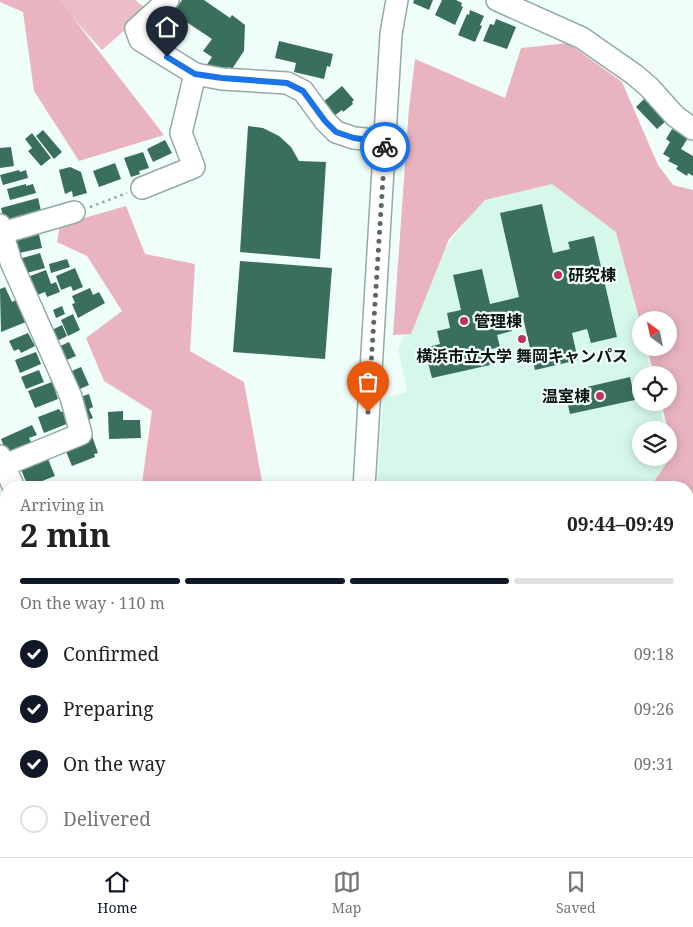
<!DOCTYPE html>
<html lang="en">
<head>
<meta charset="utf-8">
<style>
	body { margin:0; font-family:"Noto Serif","Noto Sans JP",serif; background:#f2f2f2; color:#222; height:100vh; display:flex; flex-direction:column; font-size:19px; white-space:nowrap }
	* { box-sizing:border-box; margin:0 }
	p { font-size:16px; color:#767676 }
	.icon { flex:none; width:28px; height:28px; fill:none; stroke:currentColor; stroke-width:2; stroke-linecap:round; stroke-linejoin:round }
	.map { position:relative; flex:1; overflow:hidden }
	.drawer { position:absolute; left:0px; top:481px; width:694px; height:376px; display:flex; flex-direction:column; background:#fff; border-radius:20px 20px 0 0; box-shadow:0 2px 12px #0003 }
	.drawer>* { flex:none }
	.needle { width:32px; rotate:327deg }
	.tools { position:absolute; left:632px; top:311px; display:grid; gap:10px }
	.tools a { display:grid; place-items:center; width:45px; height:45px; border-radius:50%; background:#fff; box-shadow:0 2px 12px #0003; font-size:25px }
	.pin { position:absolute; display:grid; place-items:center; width:42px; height:42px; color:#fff; margin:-51px -21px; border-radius:50% 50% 50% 0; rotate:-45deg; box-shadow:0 0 5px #0007 }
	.pin .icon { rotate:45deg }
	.courier { position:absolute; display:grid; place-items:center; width:50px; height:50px; margin:-25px; border:4px solid #1a73e8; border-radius:50%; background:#fff; color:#222; box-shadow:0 1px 6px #0007 }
	.overview em { font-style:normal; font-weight:700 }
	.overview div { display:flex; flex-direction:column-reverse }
	.overview { display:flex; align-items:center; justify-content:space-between; height:85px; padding:0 20px }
	h1 { font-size:32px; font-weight:700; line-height:38px }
	.bar { display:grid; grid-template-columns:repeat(4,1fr); gap:8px 5px; align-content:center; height:60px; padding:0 20px }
	.bar i { height:6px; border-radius:4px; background:#e0e0e0 }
	.bar .current { background:#111827 }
	.bar p { grid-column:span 4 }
	ol { padding:0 20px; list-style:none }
	li { display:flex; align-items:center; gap:15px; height:55px }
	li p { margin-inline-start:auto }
	li .icon { padding:5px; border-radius:50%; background:#111827; color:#fff; stroke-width:4 }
	li:last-child { color:#767676 }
	li i { width:28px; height:28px; border:2px solid #e0e0e0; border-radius:50% }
	.dock { display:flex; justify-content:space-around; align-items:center; height:70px; border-top:1px solid #e0e0e0; background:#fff; font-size:14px; color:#767676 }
	.dock a { display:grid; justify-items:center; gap:2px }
	.dock .current { color:#111827 }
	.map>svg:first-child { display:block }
	.built { fill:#d6f8ea }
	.green { fill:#ebbdc7 }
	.forest { fill:#e9b4c0 }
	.building { fill:#3a6f5d }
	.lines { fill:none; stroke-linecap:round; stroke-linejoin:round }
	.minor-casing { stroke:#94aba2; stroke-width:24 }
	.path { stroke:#96a39e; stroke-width:2.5; stroke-dasharray:2.5 4; stroke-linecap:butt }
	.minor { stroke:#fff; stroke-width:21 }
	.done { stroke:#5b6762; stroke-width:5; stroke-dasharray:0 9 }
	.route { stroke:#1a73e8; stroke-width:6 }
	.poi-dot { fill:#bf3265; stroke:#effef8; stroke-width:2 }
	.labels { text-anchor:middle; stroke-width:4.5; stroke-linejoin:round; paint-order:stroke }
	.poi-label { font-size:16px; font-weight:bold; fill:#0c1511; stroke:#effef8; text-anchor:start }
</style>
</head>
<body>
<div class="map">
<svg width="693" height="857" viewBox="0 0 693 857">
	<rect width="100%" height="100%" fill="#effef8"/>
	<!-- built -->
	<path class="built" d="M550 179 613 214 641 330V348H645L652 375H641V402L659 403 665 430H641V458H669V451L671 469 655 487 377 488 383 398 405 393 407 390 398 350 430 267 488 193Z"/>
	<!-- green -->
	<path class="green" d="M46 0H135L148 10 102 50 71 16 47 3Z"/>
	<!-- forest -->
	<path class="forest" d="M0 0H59L164 135 79 161 34 91 23 12 0 2Z
		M568 43 622 82 658 165 673 185 693 190V594L688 588V488L650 487 674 453 661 403 669 402V375H654L647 348H669V320H641V326L616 232 552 184 485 200 449 239 411 334 393 335 409 108 415 59 505 98 521 48Z
		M126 206 145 254 195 264 190 351 244 382 263 487H136L142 483 152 411 104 381 86 338 122 311 87 256 57 242 60 225Z
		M0 501H6V637L2 645 6 648V851H240L235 857H0Z"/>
	<!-- building -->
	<path class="building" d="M182 0H204L230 18 232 15 245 25 244 51 232 69 229 67 225 70 221 67 219 71 206 66 212 57 203 51 212 39 173 13Z
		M414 0H433L429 10 413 3Z
		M442 0H456L462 3 461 6 463 7 455 25 435 15Z
		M470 10 484 16 480 25 482 26 475 42 458 35 467 14 469 15Z
		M496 19 516 27 507 49 483 41 490 24 494 25Z
		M279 41 333 54 330 67 327 66 324 79 294 72 296 63 275 58Z
		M342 86 354 100 352 102 353 104 343 112 342 110 334 116 322 103Z
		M645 98 666 121 657 129 636 107Z
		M248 126 263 128 279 136 291 147 299 161 326 162 320 259 240 252Z
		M672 129 688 138 681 149 693 156V176L688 173 687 176 676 169 678 166 668 161 670 158 663 154 670 142 666 139Z
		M43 130 62 152 54 159 36 136Z
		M32 133 51 158 41 166 28 151 32 148 25 139Z
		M165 140 172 153 153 162 147 149Z
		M11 147 14 166 0 168V148Z
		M143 152 149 168 139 171 140 174 131 177 124 158Z
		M115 163 121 179 99 187 93 171Z
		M70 167 81 172 87 193 73 197 72 191 65 194 59 170Z
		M19 170 20 172 26 170 28 178 3 185 0 175Z
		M26 184V186L33 184 36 193 10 200 7 189Z
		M38 198 42 215 5 225 1 208Z
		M542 204 553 253 570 249 568 242 594 236 617 337 591 343 587 329 572 333 578 360 535 370 522 313 508 316 512 331 497 335 500 347 487 350 490 365 432 378 424 348 440 344 437 331 450 328 447 313 461 310 453 275 482 269 490 304 519 297 500 213Z
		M38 230 42 248 19 253 15 235Z
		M40 253 45 268 23 274 19 259Z
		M67 259 70 267 51 273 49 264Z
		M240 261 332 268 325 359 233 352Z
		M75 268 83 287 73 291 71 286 61 290 56 276Z
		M46 270 51 284 56 282 60 292 47 297 45 292 32 297 25 278Z
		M5 287 12 302 16 300 26 322 1 332 0 289Z
		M90 288 93 295 99 292 105 303 78 318 72 304 75 303 72 296Z
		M62 306 65 314 56 318 53 310Z
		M73 314 80 330 68 336 61 320Z
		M62 325 67 336 51 344 46 333Z
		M28 333 35 346 21 353 19 349 14 351 9 341Z
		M69 342 76 356 62 362 54 349Z
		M36 352 41 364 20 373 15 360Z
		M81 367 89 385 73 392 64 372 71 369 72 371Z
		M39 370 44 382 26 389 21 377Z
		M630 377 635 400 570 414 565 392Z
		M52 382 58 399 35 408 28 391Z
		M89 394 93 407 89 409 93 418 83 422 74 399Z
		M59 409 61 412 64 411 69 423 44 433 38 417Z
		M123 411V420H140L141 438 109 439 108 412Z
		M32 425 37 435 29 438 32 444 7 454 1 439Z
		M92 436 98 453 94 454 95 457 72 466 65 449 73 443Z
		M46 454 55 476 32 485 31 482 27 484 20 467Z
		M693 830V857H691L685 853 692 844 688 841V837Z
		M619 851H641L634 857H623Z"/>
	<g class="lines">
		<defs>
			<path id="minor" d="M168 0 136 29 140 40 195 74
				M497 0 582 38 635 75 649 87 675 116 693 129
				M142 188 194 167 181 133 195 74 222 79 287 83 303 91 325 121 336 132 354 138 385 141
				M0 225 11 262 71 397 81 434 5 465
				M2 233 74 212
				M0 456 14 488
				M364 488 391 34 397 0
				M489 851 496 857
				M674 851V857"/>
		</defs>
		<!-- minor casing -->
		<use href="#minor" class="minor-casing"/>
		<!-- path -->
		<path class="path" d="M90 207 127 193
			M0 854 6 850
			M246 857 253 851"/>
		<!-- minor -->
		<use href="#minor" class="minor"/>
	</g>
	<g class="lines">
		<!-- done -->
		<path class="done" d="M368 412 385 147"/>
		<!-- route -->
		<path class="route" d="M167 57 195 74 222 78 287 83 303 91 325 121 336 132 354 138 385 142V147"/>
	</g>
	<!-- markers -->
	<g class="poi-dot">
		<circle cx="558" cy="275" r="5"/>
		<circle cx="464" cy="321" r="5"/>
		<circle cx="522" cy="339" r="5"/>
		<circle cx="600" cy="396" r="5"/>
	</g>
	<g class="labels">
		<!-- poi labels -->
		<g class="poi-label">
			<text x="568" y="281">研究棟</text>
			<text x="474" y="327">管理棟</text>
			<text x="522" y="362" text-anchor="middle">横浜市立大学 舞岡キャンパス</text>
			<text x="590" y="402" text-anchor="end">温室棟</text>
		</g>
	</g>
</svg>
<div class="tools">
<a><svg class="needle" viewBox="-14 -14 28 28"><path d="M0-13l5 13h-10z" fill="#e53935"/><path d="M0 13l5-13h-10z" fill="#767676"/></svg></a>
<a><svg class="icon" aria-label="locate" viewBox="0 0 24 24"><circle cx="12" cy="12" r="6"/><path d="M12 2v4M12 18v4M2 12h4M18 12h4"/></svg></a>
<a><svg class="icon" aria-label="layers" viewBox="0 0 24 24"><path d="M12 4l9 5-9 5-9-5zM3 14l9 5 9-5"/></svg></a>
</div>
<div class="pin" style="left:368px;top:412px;background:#ea580c"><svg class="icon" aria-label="bag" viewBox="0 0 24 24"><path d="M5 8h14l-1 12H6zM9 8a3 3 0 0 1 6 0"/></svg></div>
<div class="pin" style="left:167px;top:57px;background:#1f2937"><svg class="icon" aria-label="home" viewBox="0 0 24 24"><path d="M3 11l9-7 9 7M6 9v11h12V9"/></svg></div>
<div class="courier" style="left:385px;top:147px"><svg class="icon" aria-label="bike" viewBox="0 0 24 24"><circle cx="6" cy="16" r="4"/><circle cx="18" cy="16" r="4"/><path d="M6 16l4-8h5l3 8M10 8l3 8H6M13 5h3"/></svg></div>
<section class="drawer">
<div class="overview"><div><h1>2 min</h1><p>Arriving in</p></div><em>09:44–09:49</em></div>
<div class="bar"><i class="current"></i><i class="current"></i><i class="current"></i><i></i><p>On the way · 110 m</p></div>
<ol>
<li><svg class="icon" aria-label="check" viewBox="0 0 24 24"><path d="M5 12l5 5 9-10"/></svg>Confirmed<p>09:18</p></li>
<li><svg class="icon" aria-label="check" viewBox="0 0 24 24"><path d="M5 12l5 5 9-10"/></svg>Preparing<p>09:26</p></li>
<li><svg class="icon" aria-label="check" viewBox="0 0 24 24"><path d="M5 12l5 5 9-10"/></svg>On the way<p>09:31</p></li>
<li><i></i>Delivered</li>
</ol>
</section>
</div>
<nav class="dock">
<a class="current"><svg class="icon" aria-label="home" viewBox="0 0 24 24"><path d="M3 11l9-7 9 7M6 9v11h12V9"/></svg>Home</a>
<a><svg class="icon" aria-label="map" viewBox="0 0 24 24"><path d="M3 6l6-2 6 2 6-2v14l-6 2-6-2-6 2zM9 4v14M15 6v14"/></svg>Map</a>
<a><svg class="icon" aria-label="saved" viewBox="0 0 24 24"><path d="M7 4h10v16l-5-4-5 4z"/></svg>Saved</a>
</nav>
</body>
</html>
